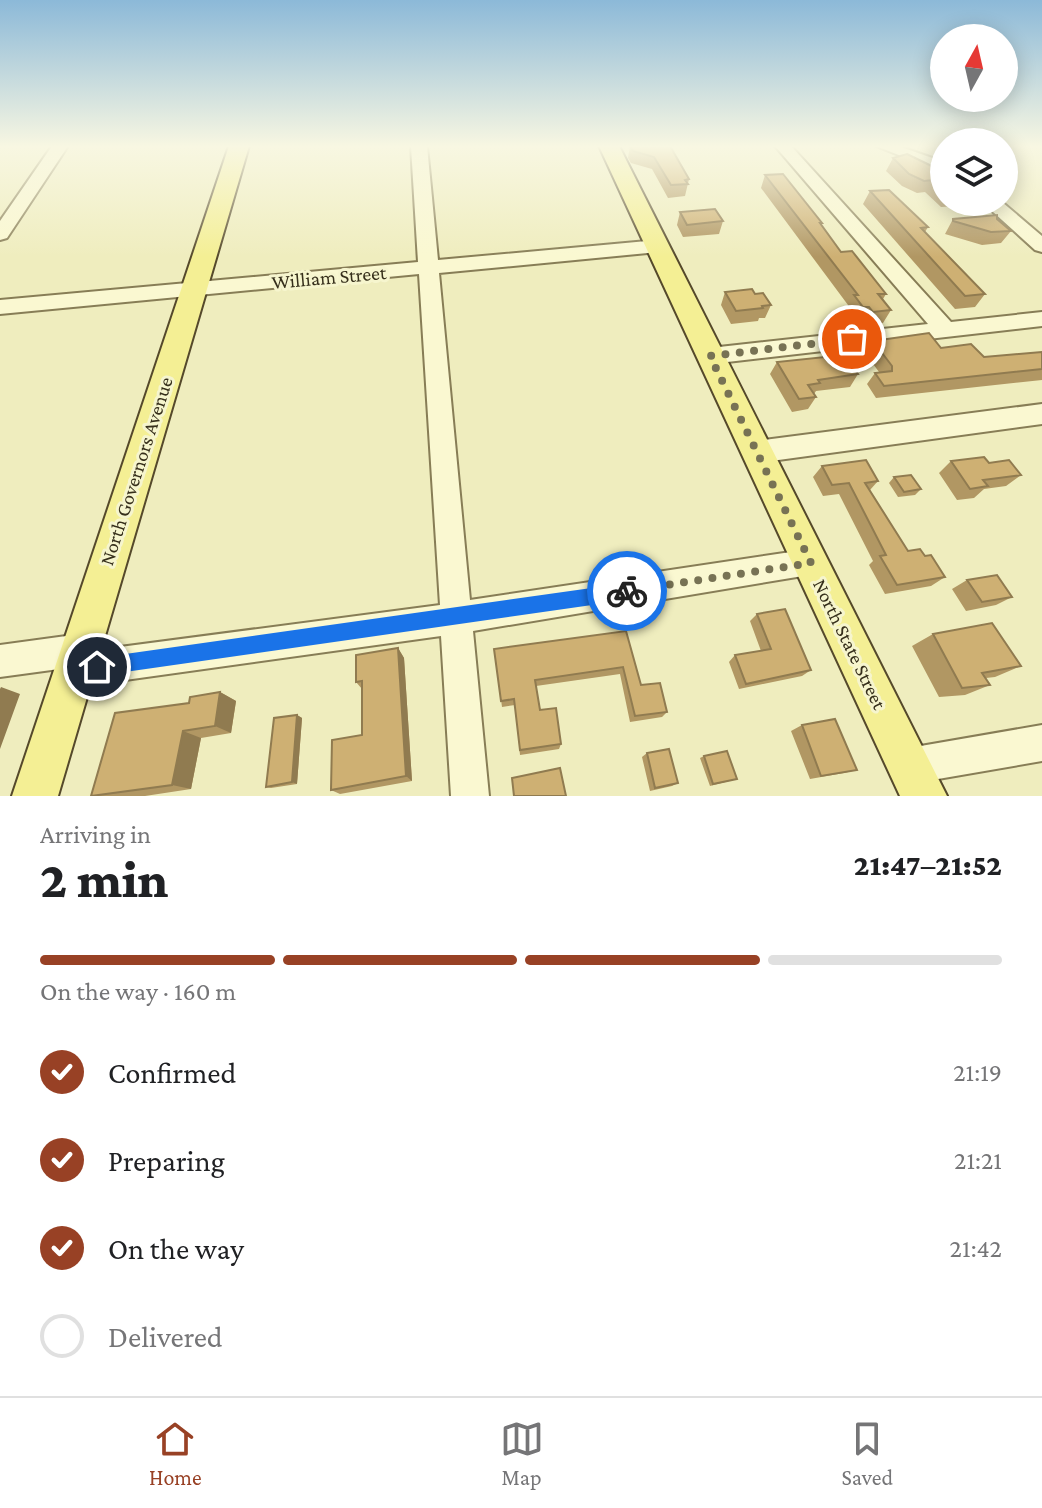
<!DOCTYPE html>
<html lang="en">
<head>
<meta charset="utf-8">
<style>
	body { margin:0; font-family:"Crimson Pro",serif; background:#f6f6f6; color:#202124; height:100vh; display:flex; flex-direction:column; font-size:30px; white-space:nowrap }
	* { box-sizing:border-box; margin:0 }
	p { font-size:26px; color:#757577 }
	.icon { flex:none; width:44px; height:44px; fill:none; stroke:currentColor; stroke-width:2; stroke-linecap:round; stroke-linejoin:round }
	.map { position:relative; height:796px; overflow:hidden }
	.side { display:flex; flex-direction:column; background:#fff; flex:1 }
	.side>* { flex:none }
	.needle { width:52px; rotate:8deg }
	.controls { position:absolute; left:930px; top:24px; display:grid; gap:16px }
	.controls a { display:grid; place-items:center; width:88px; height:88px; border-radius:50%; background:#fff; box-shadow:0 4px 20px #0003; font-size:40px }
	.pin { position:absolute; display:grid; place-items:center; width:68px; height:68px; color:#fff; margin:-34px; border:4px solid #fff; border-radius:50%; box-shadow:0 2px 8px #0007 }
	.courier { position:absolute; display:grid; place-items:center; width:80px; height:80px; margin:-40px; border:6px solid #1a73e8; border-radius:50%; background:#fff; color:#222; box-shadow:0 2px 10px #0007 }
	.summary em { font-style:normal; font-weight:800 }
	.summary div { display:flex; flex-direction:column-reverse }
	.summary { display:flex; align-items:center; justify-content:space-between; height:136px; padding:0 40px }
	h1 { font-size:52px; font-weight:800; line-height:60px }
	.bar { display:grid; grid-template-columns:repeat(4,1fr); gap:12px 8px; align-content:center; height:96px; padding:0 40px }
	.bar i { height:10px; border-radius:6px; background:#e0e0e0 }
	.bar .selected { background:#984125 }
	.bar p { grid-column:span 4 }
	ol { padding:0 40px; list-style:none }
	li { display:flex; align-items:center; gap:24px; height:88px }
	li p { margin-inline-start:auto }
	li .icon { padding:8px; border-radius:50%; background:#984125; color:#fff; stroke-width:4 }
	li:last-child { color:#757577 }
	li i { width:44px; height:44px; border:4px solid #e0e0e0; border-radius:50% }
	.tabs { display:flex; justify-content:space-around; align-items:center; height:112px; border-top:2px solid #e0e0e0; background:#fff; font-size:22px; color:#757577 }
	.tabs a { display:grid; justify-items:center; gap:4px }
	.tabs .selected { color:#984125 }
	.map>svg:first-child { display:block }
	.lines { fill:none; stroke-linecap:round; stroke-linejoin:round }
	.minor-casing { stroke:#877d56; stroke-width:4 }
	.major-casing { stroke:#55492b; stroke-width:4 }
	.minor { fill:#faf8d1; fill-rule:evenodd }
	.major { fill:#f4ef94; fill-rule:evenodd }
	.wall { fill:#b19763 }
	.shaded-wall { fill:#907b50 }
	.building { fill:#ceb073; stroke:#907b50; stroke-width:2 }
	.route { fill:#1a73e8 }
	.done { stroke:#777254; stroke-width:8; stroke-dasharray:0 14.4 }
	.labels { text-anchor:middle; stroke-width:6; stroke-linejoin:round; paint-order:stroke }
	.street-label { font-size:20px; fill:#362f1b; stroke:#f6f5ce }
</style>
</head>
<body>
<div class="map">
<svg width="1042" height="796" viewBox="0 0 1042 796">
	<rect width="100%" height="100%" fill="#efedbe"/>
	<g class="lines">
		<defs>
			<path id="minor" d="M52 146H68L7 238 0 240V221Z
				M411 146H427L438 260 658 240 667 246 658 252 439 273 470 600 811 549 821 553 826 563 821 573 473 631 489 796H451L441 636 75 687 63 682 59 669 0 677V645L81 634 92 639 97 650 440 605 419 274 0 314V300L418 262Z
				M775 146H791L951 322 1042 312V326L710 364 702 362 699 356 702 350 710 348 928 324Z
				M876 146H898L944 162V173Z
				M982 202H1002L1042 236V252L1035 250Z
				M1042 404V424L757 463 748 460 744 452 748 444 757 441Z
				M1042 725V761L909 784 896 779 891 766 896 753 909 748Z"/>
			<path id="major" d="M229 146H249L58 796H12Z
				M599 146H619L947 796H900Z"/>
		</defs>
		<!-- minor casing -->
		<use href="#minor" class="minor-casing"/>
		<!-- major casing -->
		<use href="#major" class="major-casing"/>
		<!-- minor -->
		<use href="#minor" class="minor"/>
		<!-- major -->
		<use href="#major" class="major"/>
	</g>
	<!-- wall -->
	<path class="wall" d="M630 146H670L689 179 685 196 668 198 652 169 631 163 628 158Z
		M893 158 944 172V202H962L959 206 941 207 925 192 917 193 902 186 886 171Z
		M765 175 822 223 821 225 841 252 886 294 883 299 891 310 883 323 865 325 861 320H856L847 308 848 305 761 188Z
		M870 191 928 227 925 232 985 294 975 307 955 309 863 204Z
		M680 212 723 221 719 234 683 237 677 225Z
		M953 219H997L1011 231 1001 243 982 245 945 234Z
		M725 292 755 294 771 305 765 318H759L758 321 731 324 721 305Z
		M873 341 941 348 984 357 1042 352V380L876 398 867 384 875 373 879 372 865 353Z
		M777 362 858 374 850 387 816 391 814 394 816 397 808 409 792 412 770 374Z
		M951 461 989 463 1021 475 1006 486 984 489 974 498 957 500 939 473Z
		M822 466 878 481 870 490 908 551 925 556 945 577 931 586 885 594 869 565 873 561 839 494 823 496 813 477Z
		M894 477 921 489 915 495 898 497 889 483Z
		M967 580 1012 597 996 605 966 611 952 589Z
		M757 614 811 670 802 676 739 689 729 662 735 655 761 651 750 621Z
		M626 631 641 685 667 712 662 717 630 722 620 674 536 686 540 710 561 744 559 749 520 755 515 705 502 707 494 649Z
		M933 634 1021 666 995 677 986 678 990 685 965 695 939 697 912 646Z
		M398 648 404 658 412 781 340 794 331 790 362 735V689L356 682Z
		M220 692 236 701 231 733 201 738 191 789 145 796H91L189 703Z
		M297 715 302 718 297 784 271 788 266 787Z
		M802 725 857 770 844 773 810 779 791 731Z
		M647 753 678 783 672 786 650 791 642 757Z
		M704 756 737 779 710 786 700 758Z"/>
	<!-- shaded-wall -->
	<path class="shaded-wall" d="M398 648 404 658 412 781 406 776Z
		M1 687 20 694 0 749V689Z
		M220 692 236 701 231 733 215 726Z
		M297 715 302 718 297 784 292 782Z
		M183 731 201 738 191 789 172 785Z"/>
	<!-- building -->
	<path class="building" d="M630 146H670L689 179 685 180 688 184 671 185 654 157 633 151Z
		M907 154 944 172V190L933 180 924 181 909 174 893 158Z
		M783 174 822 223H820L841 252 852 251 886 294H878L891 310 873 312 869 307H863L854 295H858L765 175Z
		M889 190 928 227 921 228 985 294 965 296 870 191Z
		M715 209 723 221 687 225 680 212Z
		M997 215V219L1011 231 991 232 953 221V219Z
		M752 289 755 294 763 293 771 305 762 306 763 308 736 311 725 292Z
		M929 333 941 348 971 344 984 357 1042 352V369L884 386 875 373 892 371V366L873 341Z
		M844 355 858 374 818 380 820 383 808 385 816 397 799 399 777 362Z
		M984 457 989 463 1009 460 1021 475 983 480 988 486 970 489 951 461Z
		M866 460 878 481 865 483 908 551 920 549 925 556 931 555 945 577 897 585 880 556 886 555 849 483 832 485 822 466Z
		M911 475 921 489 904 492 894 477Z
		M997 575 1012 597 982 602 967 580Z
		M785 609 811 670 746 684 735 655 771 649 757 614Z
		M992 623 1021 666 982 673 990 685 962 688 933 634Z
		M626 631 641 685 660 683 667 712 635 716 623 667 535 680 540 710 556 708 561 744 520 750 514 699 501 701 494 649Z
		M398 648 406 776 331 790 332 740 362 735V681L356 682V655Z
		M220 692 215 726 183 731 172 785 91 796 115 713 189 703 190 697Z
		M297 715 292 782 266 787 274 718Z
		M835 719 857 770 821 776 802 725Z
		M669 749 678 783 655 788 647 753Z
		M727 751 737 779 713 784 704 756Z
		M560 768 566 796H514L512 778Z"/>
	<!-- sky -->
	<linearGradient id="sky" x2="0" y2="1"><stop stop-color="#8cb9d8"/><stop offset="0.57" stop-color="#f8f7e2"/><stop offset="1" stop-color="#f8f7e2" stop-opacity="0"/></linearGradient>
	<rect width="1042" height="257" fill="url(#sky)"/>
	<!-- route -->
	<path class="route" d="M627 583 633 586 636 591 633 597 627 600 97 676 90 673 88 667 90 661 97 658Z"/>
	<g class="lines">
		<!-- done -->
		<path class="done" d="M627 591 811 563 710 356 852 339"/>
	</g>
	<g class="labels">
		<!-- street labels -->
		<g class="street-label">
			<text transform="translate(329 277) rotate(-5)" y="7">William Street</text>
			<text transform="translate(136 471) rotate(-72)" y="7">North Governors Avenue</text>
			<text transform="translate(850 644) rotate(64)" y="7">North State Street</text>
		</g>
	</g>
</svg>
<div class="controls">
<a><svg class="needle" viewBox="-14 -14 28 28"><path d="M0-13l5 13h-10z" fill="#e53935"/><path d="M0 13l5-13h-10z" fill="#757577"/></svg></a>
<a><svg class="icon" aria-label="layers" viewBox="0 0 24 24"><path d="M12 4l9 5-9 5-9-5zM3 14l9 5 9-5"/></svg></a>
</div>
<div class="pin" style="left:852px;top:339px;background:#ea580c"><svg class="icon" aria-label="bag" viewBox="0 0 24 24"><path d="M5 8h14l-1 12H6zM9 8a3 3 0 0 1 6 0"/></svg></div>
<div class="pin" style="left:97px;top:667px;background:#1f2937"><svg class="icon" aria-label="home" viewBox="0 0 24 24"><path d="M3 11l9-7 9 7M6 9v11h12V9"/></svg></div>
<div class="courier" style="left:627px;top:591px"><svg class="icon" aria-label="bike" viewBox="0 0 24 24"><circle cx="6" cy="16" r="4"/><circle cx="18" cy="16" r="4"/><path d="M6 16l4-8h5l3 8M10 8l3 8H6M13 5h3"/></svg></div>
</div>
<section class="side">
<div class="summary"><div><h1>2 min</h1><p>Arriving in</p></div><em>21:47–21:52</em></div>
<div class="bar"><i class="selected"></i><i class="selected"></i><i class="selected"></i><i></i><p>On the way · 160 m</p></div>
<ol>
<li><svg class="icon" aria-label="check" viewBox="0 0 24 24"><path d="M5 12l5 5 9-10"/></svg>Confirmed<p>21:19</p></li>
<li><svg class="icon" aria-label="check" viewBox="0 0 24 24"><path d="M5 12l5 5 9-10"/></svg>Preparing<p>21:21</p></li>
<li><svg class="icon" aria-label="check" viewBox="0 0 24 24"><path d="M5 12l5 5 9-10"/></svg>On the way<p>21:42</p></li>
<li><i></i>Delivered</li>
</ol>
</section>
<nav class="tabs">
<a class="selected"><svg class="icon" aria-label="home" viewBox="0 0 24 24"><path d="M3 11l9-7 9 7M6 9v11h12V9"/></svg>Home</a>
<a><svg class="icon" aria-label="map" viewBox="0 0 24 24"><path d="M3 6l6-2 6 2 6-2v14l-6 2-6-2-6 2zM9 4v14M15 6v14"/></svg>Map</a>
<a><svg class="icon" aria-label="saved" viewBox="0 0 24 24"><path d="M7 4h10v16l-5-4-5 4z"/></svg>Saved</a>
</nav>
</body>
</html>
